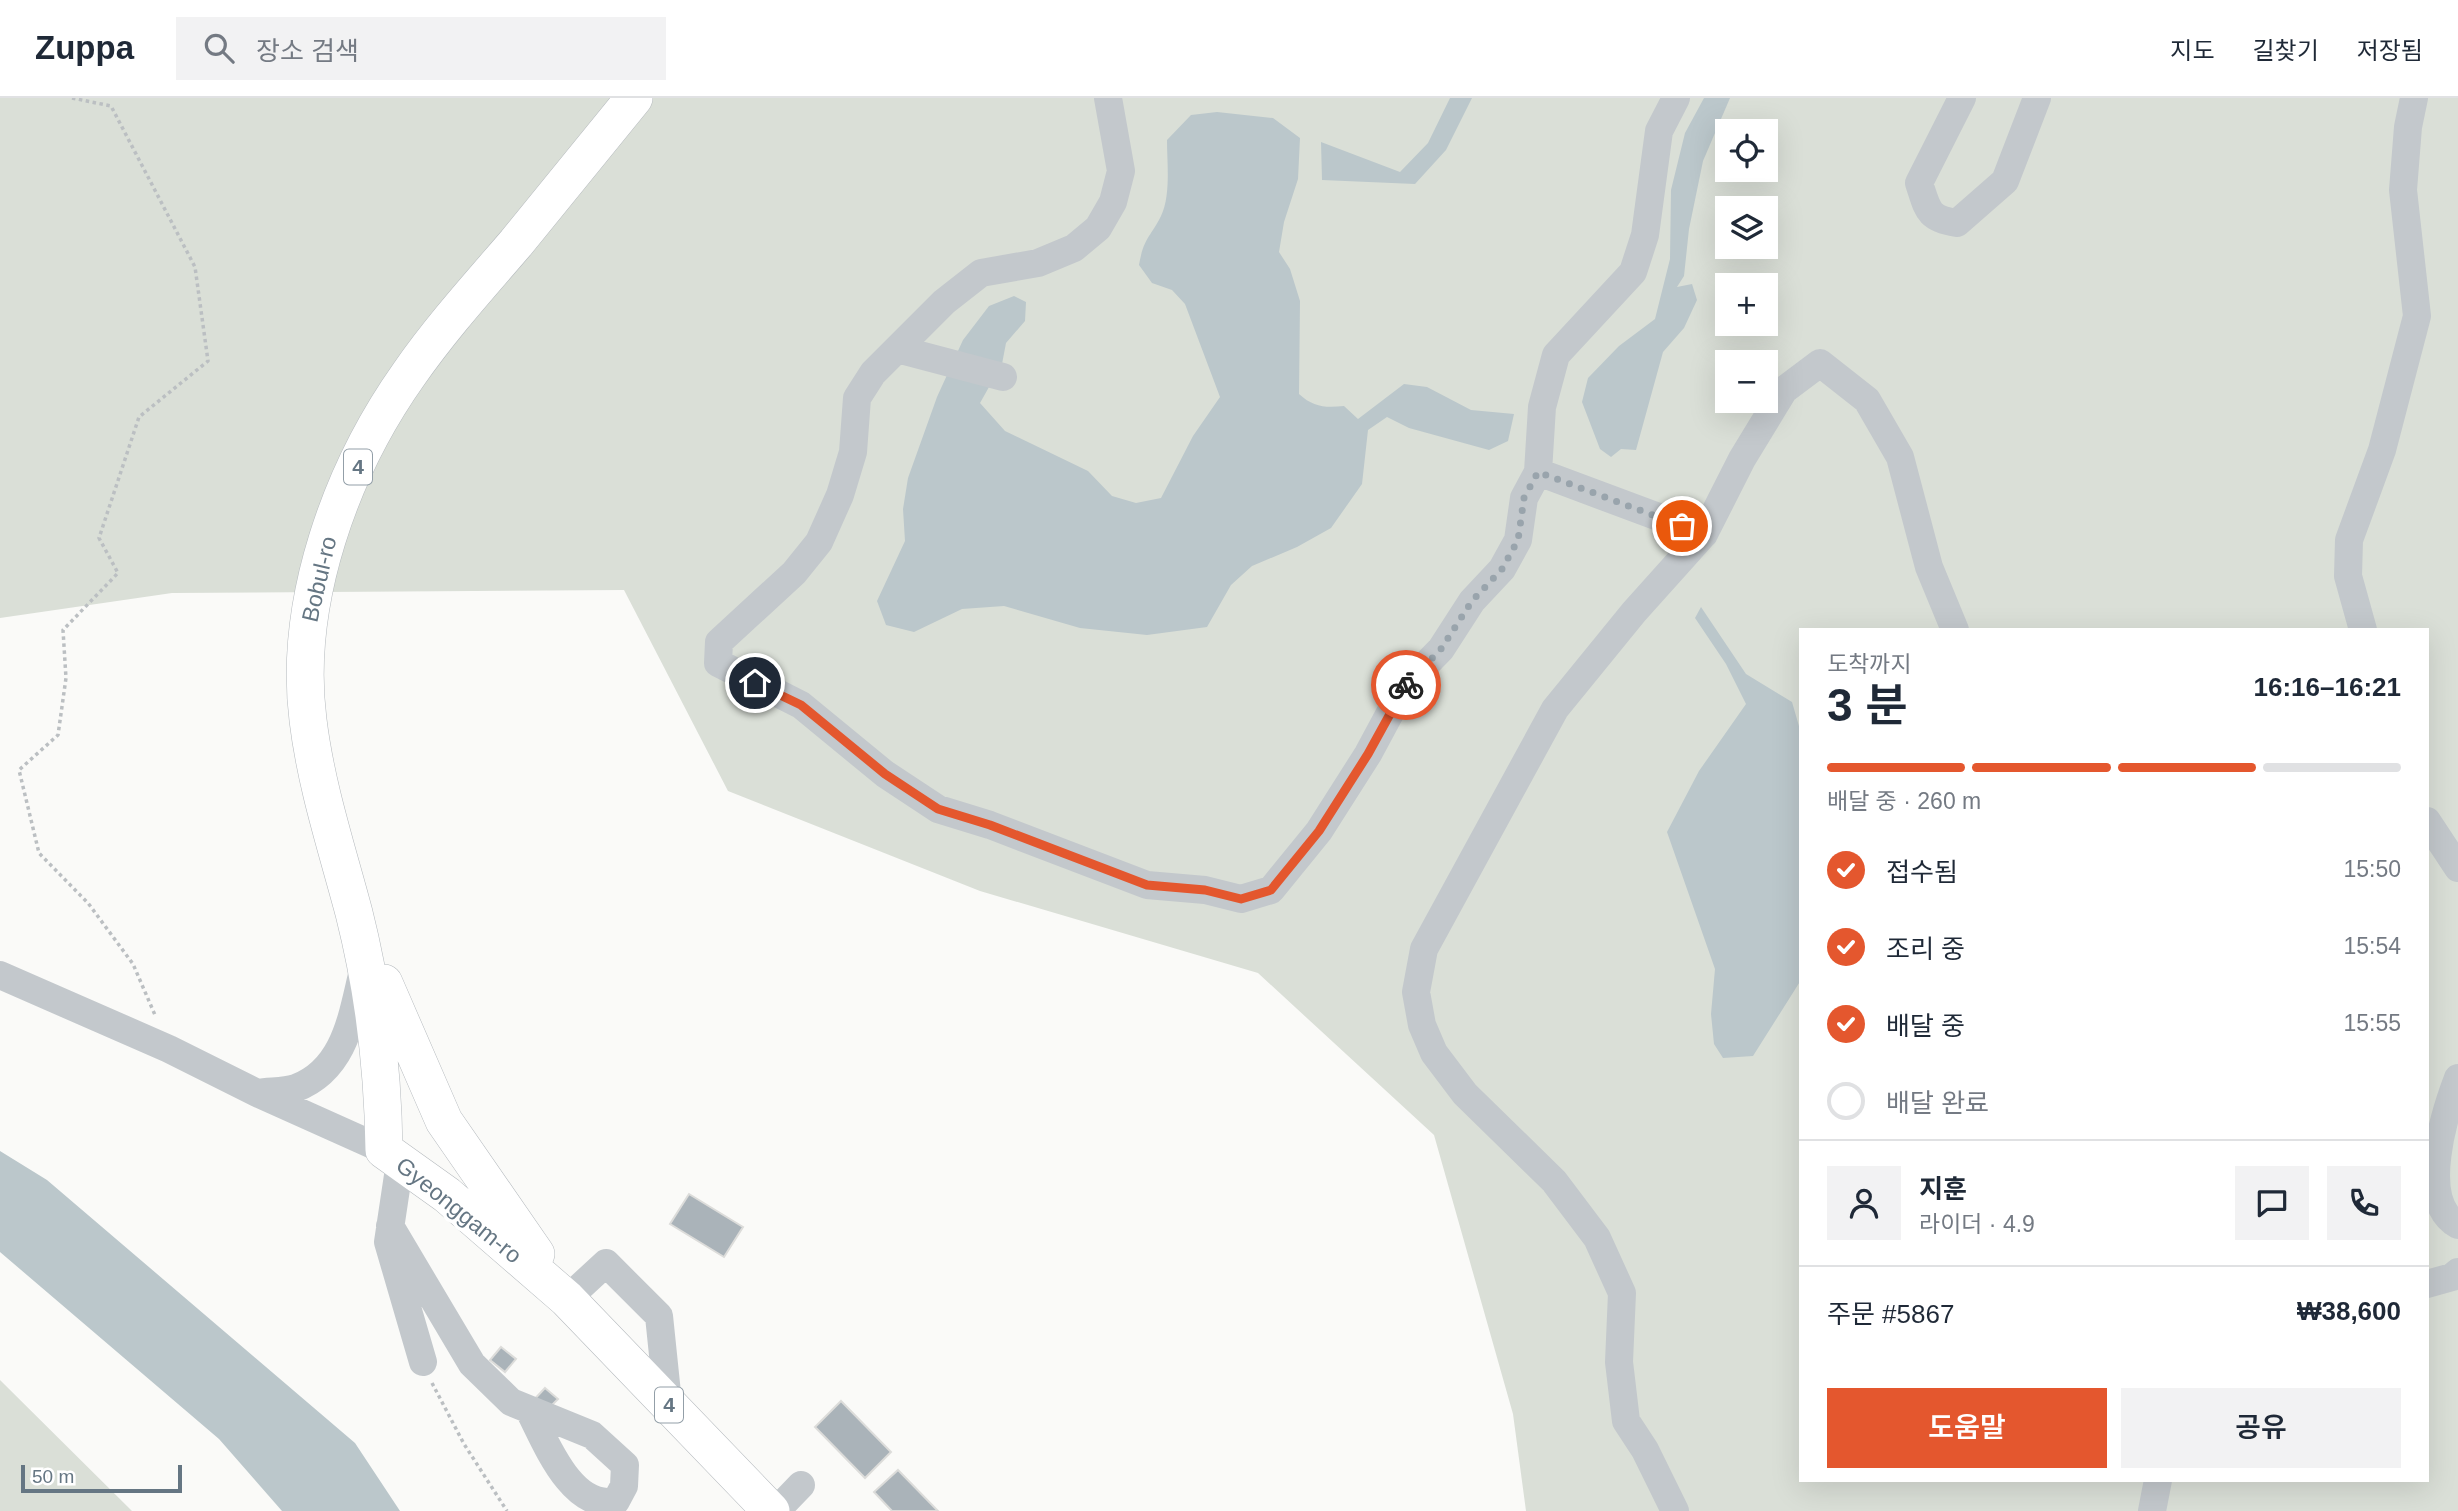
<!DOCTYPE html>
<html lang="ko">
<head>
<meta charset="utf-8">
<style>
	body { margin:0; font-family:Helvetica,"Noto Sans KR",sans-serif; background:#f2f2f3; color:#1f2937; height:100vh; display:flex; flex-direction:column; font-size:26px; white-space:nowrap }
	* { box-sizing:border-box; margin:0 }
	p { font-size:23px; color:#747a83 }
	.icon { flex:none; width:38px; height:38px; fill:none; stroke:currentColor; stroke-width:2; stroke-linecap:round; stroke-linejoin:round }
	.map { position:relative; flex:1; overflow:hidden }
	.panel { position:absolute; left:1799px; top:530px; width:630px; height:854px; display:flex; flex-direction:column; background:#fff; border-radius:0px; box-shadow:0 7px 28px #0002 }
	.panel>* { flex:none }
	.buttons { position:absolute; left:1715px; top:21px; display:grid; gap:14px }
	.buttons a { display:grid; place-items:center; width:63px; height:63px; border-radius:0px; background:#fff; box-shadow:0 7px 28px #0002; font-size:35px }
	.scale { position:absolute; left:21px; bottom:18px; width:161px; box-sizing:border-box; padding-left:7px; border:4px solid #657683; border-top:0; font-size:19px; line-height:24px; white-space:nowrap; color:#657683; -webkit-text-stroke:5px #fff; paint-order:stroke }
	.pin { position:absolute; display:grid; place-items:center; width:60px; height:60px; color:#fff; margin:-30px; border:4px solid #fff; border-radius:50%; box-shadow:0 2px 7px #0007 }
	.courier { position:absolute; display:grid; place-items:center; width:70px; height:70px; margin:-35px; border:5px solid #e4572e; border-radius:50%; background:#fff; color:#222; box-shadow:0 2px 9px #0007 }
	.headline em { font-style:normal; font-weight:600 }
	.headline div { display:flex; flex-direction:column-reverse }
	.headline { display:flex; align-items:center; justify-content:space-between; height:119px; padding:0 28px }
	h1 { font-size:46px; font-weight:600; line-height:52px }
	.bar { display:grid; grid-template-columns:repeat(4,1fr); gap:10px 7px; align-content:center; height:84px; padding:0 28px }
	.bar i { height:9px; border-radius:5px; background:#e0e1e3 }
	.bar .on { background:#e4572e }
	.bar p { grid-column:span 4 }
	.line { display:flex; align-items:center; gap:18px; padding:0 28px; border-top:2px solid #e0e1e3 }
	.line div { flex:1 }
	.round { display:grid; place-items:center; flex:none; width:74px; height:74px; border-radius:0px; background:#f2f2f3 }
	ol { padding:0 28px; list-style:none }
	li { display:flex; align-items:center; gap:21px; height:77px }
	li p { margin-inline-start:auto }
	li .icon { padding:7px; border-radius:50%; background:#e4572e; color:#fff; stroke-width:4 }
	li:last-child { color:#747a83 }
	li i { width:38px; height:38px; border:4px solid #e0e1e3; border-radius:50% }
	.cta { display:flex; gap:14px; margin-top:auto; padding:14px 28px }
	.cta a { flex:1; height:80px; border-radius:0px; background:#e4572e; color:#fff; font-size:28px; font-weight:600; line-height:80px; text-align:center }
	.cta a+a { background:#f2f2f3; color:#1f2937 }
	header { display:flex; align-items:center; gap:42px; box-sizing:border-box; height:98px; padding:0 35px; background:#fff; border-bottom:2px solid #e0e1e3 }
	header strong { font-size:33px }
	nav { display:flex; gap:38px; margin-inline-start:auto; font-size:24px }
	.search { width:490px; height:63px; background:#f2f2f3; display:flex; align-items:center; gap:18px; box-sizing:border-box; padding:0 24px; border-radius:0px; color:#747a83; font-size:26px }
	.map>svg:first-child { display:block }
	.green { fill:#dadfd7; fill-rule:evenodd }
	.water { fill:#bbc7cb }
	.building { fill:#aab3b9; stroke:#dcdcda; stroke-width:2 }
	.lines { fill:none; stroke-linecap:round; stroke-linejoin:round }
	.major-casing { stroke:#b5babe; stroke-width:38 }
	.path { stroke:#bbbfc2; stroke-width:3.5; stroke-dasharray:3.5 3.5; stroke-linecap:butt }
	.minor { stroke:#c3c8cc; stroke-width:28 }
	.major { stroke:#fff; stroke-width:37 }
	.done { stroke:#99a4ac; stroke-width:7; stroke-dasharray:0 12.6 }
	.route { stroke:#e4572e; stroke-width:9 }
	.labels { text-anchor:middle; stroke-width:7; stroke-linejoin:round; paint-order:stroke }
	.shield { fill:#fff; stroke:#939fa8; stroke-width:2 }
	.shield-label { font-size:21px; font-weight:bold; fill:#657683 }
	.street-label { font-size:23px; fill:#657683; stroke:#fff }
</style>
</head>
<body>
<header>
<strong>Zuppa</strong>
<div class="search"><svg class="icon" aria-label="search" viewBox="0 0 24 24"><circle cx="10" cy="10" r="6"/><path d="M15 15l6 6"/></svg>장소 검색</div>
<nav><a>지도</a><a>길찾기</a><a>저장됨</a></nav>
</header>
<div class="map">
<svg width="2458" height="1413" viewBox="0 0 2458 1413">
	<rect width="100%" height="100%" fill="#fafaf8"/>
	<!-- green -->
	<path class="green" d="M0 0H2458V1413H1526L1513 1316 1434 1037 1258 875 980 793 728 693 624 492 172 495 0 520ZM1727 33H1766V72H1727ZM1727 110H1766V149H1727ZM1727 187H1766V226H1727ZM1727 264H1766V303H1727ZM1801 532H2427V1382H1801Z
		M0 1282 132 1413H0Z"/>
	<!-- water -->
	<path class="water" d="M1450 0H1472L1446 52 1415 86 1322 82 1321 44 1400 74 1428 45Z
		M1704 0H1730L1703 63 1689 131 1684 178 1677 189 1692 186 1697 202 1684 230 1663 254 1636 352 1621 351 1611 359 1600 351 1582 304 1588 280 1619 248 1655 221 1670 161 1671 92 1685 35Z
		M1217 14 1273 20 1300 40 1298 81 1284 124 1279 154 1290 171 1300 203 1299 296C1313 309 1325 310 1344 308L1358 321 1404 286 1427 289 1471 312 1514 316 1508 343 1489 352 1409 330 1387 319 1368 332 1362 386 1331 430 1297 449 1252 468 1231 487 1207 529 1147 537 1080 530 1004 508 962 511 914 534 886 527 877 503 905 443 903 411 908 380 937 299 963 242 989 208 1014 198 1026 204 1025 223 1006 245 1002 266 980 305 1005 333 1088 373 1112 398 1136 405 1161 400 1193 338 1220 299 1185 206 1172 192 1152 185 1139 167C1144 139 1150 140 1161 118 1171 97 1167 65 1167 42L1191 17Z
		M1701 509 1746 576 1792 604 1801 635V882L1753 958 1723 960 1714 946 1711 916 1715 871 1667 734 1699 673 1746 606 1726 566 1695 520Z
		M0 1053 47 1082 355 1345 400 1413H282L219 1341 0 1154Z"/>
	<!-- building -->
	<path class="building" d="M689 1096 743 1129 724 1159 670 1126Z
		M501 1249 516 1261 505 1274 490 1262Z
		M545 1290 558 1301 545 1314 530 1306Z
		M841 1303 891 1354 865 1380 815 1329Z
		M898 1372 938 1413H892L874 1394Z"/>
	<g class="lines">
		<defs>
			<path id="major" d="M634 0C595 48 555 97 516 145 479 188 441 230 409 276 341 372 293 504 308 622 316 688 337 751 354 815 374 894 383 971 384 1052L447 1097 567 1201 771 1413
				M384 885 444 1023 536 1156"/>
		</defs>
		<!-- major casing -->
		<use href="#major" class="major-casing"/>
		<!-- path -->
		<path class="path" d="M72 0 111 8 195 169 208 263 139 319 99 440 118 475 63 532 66 580 58 637 19 672 39 755 88 805 133 866 155 917
			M432 1285 464 1346 507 1413"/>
		<!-- minor -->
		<path class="minor" d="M1108 0 1121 73 1113 104 1098 130 1074 150 1038 165 981 175 944 204 873 275 857 300 853 354 840 397 819 444 794 475 719 544 718 565 801 607 885 676 938 711 990 727 1147 787 1205 792 1241 801 1271 792 1319 733 1368 656 1404 589 1441 551 1472 503 1502 471 1518 442 1524 400 1538 374
			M1676 0 1659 33 1645 137 1633 174 1556 257 1542 309 1538 374 1704 436
			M1962 0 1919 85C1928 112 1927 120 1957 125L2005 83 2037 0
			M897 251 1003 279
			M2363 532 2348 478 2349 442 2382 352 2417 218 2403 92 2408 29 2414 0
			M2427 723 2458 770
			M0 877 169 951 257 995 384 1052
			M2458 980C2445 1014 2416 1104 2458 1127
			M258 995C270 993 285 994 296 990 346 971 352 917 363 873
			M400 1064 388 1144 423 1264
			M390 1128 472 1266 511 1304 592 1337 625 1367 624 1388 616 1403C572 1413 546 1345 530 1314
			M2427 1186 2452 1179 2458 1174
			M567 1201 606 1165 659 1218 668 1305
			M776 1413 801 1387
			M1675 1413 1645 1352 1626 1323 1619 1264 1622 1195 1597 1140 1554 1083 1465 996 1434 955 1422 927 1416 894 1424 851 1555 611 1634 514 1704 436 1742 361 1784 292 1820 265 1867 302 1900 359 1929 469 1955 532
			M2152 1413 2158 1382"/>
		<!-- major -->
		<use href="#major" class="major"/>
	</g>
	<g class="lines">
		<!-- done -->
		<path class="done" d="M1406 587 1441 551 1472 503 1502 471 1518 442 1524 400 1538 374 1682 428"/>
		<!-- route -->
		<path class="route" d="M755 585 801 607 885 676 938 711 990 727 1147 787 1205 792 1241 801 1271 792 1319 733 1368 656 1406 587"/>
	</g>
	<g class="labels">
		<!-- shield labels -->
		<g class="shield">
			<rect x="344" y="351.5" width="28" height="35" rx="5"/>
			<rect x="655" y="1289.5" width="28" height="35" rx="5"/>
		</g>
		<g class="shield-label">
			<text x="358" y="376">4</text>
			<text x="669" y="1314">4</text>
		</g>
		<!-- street labels -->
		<g class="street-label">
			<text transform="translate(319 481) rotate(-77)" y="8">Bobul-ro</text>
			<text transform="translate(459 1112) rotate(39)" y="8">Gyeonggam-ro</text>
		</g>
	</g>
</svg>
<div class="buttons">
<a><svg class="icon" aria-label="locate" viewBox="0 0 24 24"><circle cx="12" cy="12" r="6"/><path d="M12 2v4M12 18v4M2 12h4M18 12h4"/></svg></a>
<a><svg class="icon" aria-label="layers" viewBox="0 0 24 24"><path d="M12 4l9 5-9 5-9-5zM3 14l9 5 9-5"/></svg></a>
<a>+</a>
<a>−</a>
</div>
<div class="scale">50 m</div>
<div class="pin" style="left:1682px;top:428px;background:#ea580c"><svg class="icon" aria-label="bag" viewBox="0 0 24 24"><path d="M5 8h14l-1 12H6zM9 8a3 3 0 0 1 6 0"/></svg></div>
<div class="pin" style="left:755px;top:585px;background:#1f2937"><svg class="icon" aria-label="home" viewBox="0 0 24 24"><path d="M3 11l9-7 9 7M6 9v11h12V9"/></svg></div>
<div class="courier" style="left:1406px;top:587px"><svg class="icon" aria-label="bike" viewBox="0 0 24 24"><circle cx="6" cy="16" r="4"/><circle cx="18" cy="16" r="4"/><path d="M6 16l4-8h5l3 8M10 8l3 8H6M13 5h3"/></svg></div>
<section class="panel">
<div class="headline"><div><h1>3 분</h1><p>도착까지</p></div><em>16:16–16:21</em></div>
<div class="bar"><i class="on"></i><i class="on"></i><i class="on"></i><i></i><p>배달 중 · 260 m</p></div>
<ol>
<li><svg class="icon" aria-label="check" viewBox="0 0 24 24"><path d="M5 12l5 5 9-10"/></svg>접수됨<p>15:50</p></li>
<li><svg class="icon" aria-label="check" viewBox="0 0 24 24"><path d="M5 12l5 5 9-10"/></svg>조리 중<p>15:54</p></li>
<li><svg class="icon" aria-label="check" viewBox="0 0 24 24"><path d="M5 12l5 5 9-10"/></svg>배달 중<p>15:55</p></li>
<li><i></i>배달 완료</li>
</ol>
<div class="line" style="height:126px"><a class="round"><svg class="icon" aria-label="person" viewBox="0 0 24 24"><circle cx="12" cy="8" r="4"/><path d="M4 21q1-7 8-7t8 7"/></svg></a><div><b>지훈</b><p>라이더 · 4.9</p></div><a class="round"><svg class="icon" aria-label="chat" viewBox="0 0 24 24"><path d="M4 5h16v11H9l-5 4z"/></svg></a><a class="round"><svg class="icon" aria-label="phone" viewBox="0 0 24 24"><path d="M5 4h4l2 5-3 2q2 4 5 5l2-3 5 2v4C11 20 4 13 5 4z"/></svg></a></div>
<div class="line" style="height:91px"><div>주문 #5867</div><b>₩38,600</b></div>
<div class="cta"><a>도움말</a><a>공유</a></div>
</section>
</div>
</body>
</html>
